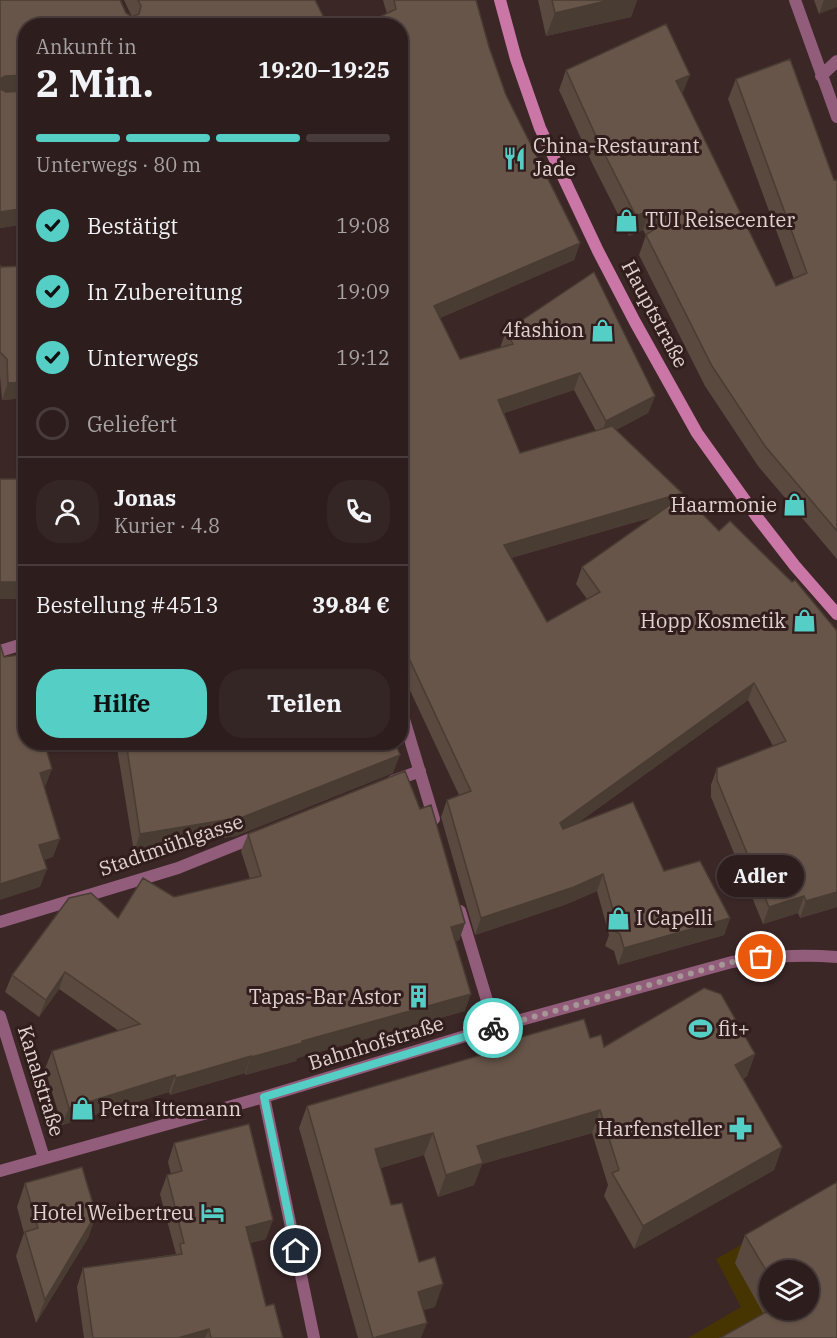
<!DOCTYPE html>
<html lang="de">
<head>
<meta charset="utf-8">
<style>
	body { margin:0; font-family:"IBM Plex Serif",serif; background:#352626; color:#f1f3f6; height:100vh; display:flex; flex-direction:column; font-size:22px; white-space:nowrap }
	* { box-sizing:border-box; margin:0 }
	p { font-size:20px; color:#a7a2a4 }
	.icon { flex:none; width:33px; height:33px; fill:none; stroke:currentColor; stroke-width:2; stroke-linecap:round; stroke-linejoin:round }
	.map { position:relative; flex:1; overflow:hidden }
	.panel { position:absolute; left:18px; top:18px; width:390px; height:732px; display:flex; flex-direction:column; background:#2d1d1d; border-radius:24px; box-shadow:0 2px 4px #0004,0 0 0 2px #483b3b }
	.panel>* { flex:none }
	.buttons { position:absolute; left:759px; top:1260px; display:grid; gap:12px }
	.buttons a { display:grid; place-items:center; width:60px; height:60px; border-radius:50%; background:#2d1d1d; box-shadow:0 2px 4px #0004,0 0 0 2px #483b3b; font-size:30px }
	.pin { position:absolute; display:grid; place-items:center; width:51px; height:51px; color:#fff; margin:-26px; border:3px solid #fff; border-radius:50%; box-shadow:0 2px 6px #0007 }
	.courier { position:absolute; display:grid; place-items:center; width:60px; height:60px; margin:-30px; border:4px solid #55cec6; border-radius:50%; background:#fff; color:#222; box-shadow:0 2px 8px #0007 }
	.bubble { position:absolute; height:42px; border-radius:21px; background:#2d1d1d; box-shadow:0 2px 4px #0004,0 0 0 2px #483b3b; font-size:20px; font-weight:800; line-height:42px; text-align:center }
	.head em { font-style:normal; font-weight:800 }
	.head div { display:flex; flex-direction:column-reverse }
	.head { display:flex; align-items:center; justify-content:space-between; height:102px; padding:0 18px }
	h1 { font-size:39px; font-weight:800; line-height:45px }
	.bar { display:grid; grid-template-columns:repeat(4,1fr); gap:9px 6px; align-content:center; height:72px; padding:0 18px }
	.bar i { height:8px; border-radius:4px; background:#483b3b }
	.bar .active { background:#55cec6 }
	.bar p { grid-column:span 4 }
	.line { display:flex; align-items:center; gap:15px; padding:0 18px; border-top:2px solid #483b3b }
	.line div { flex:1 }
	.round { display:grid; place-items:center; flex:none; width:63px; height:63px; border-radius:24px; background:#352626 }
	ol { padding:0 18px; list-style:none }
	li { display:flex; align-items:center; gap:18px; height:66px }
	li p { margin-inline-start:auto }
	li .icon { padding:6px; border-radius:50%; background:#55cec6; color:#111; stroke-width:4 }
	li:last-child { color:#a7a2a4 }
	li i { width:33px; height:33px; border:3px solid #483b3b; border-radius:50% }
	.button { display:flex; gap:12px; margin-top:auto; padding:12px 18px }
	.button a { flex:1; height:69px; border-radius:24px; background:#55cec6; color:#111; font-size:24px; font-weight:800; line-height:69px; text-align:center }
	.button a+a { background:#352626; color:#f1f3f6 }
	.map>svg:first-child { display:block }
	.park { fill:#473501; fill-rule:evenodd }
	.lines { fill:none; stroke-linecap:round; stroke-linejoin:round }
	.street { stroke:#925d7a; stroke-width:12 }
	.secondary { stroke:#ca76a6; stroke-width:12 }
	.wall { fill:#59493f; fill-rule:evenodd }
	.shaded-wall { fill:#493c33 }
	.building { fill:#685549; stroke:#493c33; stroke-width:1.5 }
	.done { stroke:#a79696; stroke-width:6; stroke-dasharray:0 10.8 }
	.route { stroke:#55cec6; stroke-width:8 }
	.labels { text-anchor:middle; stroke-width:6; stroke-linejoin:round; paint-order:stroke }
	.poi-label { font-size:20px; fill:#e0d2d1; stroke:#321d1d; text-anchor:end }
	.street-label { font-size:20px; fill:#e0d2d1; stroke:#321d1d }
</style>
</head>
<body>
<div class="map">
<svg width="837" height="1338" viewBox="0 0 837 1338">
	<rect width="100%" height="100%" fill="#3c2727"/>
	<!-- park -->
	<path class="park" d="M837 1191V1338H688L741 1307 716 1259ZM770 1270H808V1310H770Z"/>
	<g class="lines">
		<!-- street -->
		<path class="street" d="M795 0 837 117
			M821 76 837 61
			M0 651 26 643
			M400 706 434 819
			M393 781 420 771
			M460 911 495 1027
			M0 922 178 868 260 835
			M0 1016 44 1158
			M264 1097 314 1338
			M0 1171 264 1097 495 1027 732 962C767 956 801 954 837 957"/>
		<!-- secondary -->
		<path class="secondary" d="M500 0 516 59 540 128 598 251 635 322 697 433 757 517 795 566 837 614"/>
	</g>
	<!-- wall -->
	<path class="wall" d="M0 0 126 13 132 17 124 0H315L328 26H26V224L0 228Z
		M383 0H476L489 47 506 95 580 243 574 260 440 318 460 359 500 348 506 331 655 396 648 413 616 430 681 497 719 531 837 631V907L800 918 798 913 763 924 711 797V785L717 768 773 746 748 700 575 825 664 871 730 918 724 935 618 965 614 951 605 946 609 935 597 891 567 904 475 935 441 817 447 800 459 795 400 669V26L387 14ZM574 390 596 431 520 453 504 413ZM653 517 582 567 576 584 587 599 547 622 511 558Z
		M538 0H637L631 17 546 36Z
		M814 0H837L819 14Z
		M566 70 682 95 776 286 794 279 728 99 736 79 834 180 837 179V559L758 466 705 386 639 255 646 235 643 230 629 236 593 165 559 90Z
		M0 265 1 267 26 266V398L2 400 0 376Z
		M116 742H395L393 773 236 836 134 852Z
		M248 834 465 923 459 940 456 941 465 1011 297 1058 296 1061 245 1075V1073L170 1095 169 1092 62 1125 45 1069 52 1051 119 1031 59 989 39 1017 5 992 12 975 118 918 174 897 250 879 241 851Z
		M590 1038 604 1047 755 1054 747 1076 743 1079 782 1147 774 1170 634 1249 604 1196 608 1185 592 1133 482 1164 474 1185 438 1197 424 1155 381 1168 391 1205 419 1262 435 1307 423 1310 421 1338H358L299 1128 307 1106 477 1056 480 1049Z
		M174 1143 266 1239 250 1243 266 1306 283 1338H84L77 1287 83 1268 176 1254 160 1194 167 1175 171 1174 168 1162Z
		M25 1183 96 1214 88 1238 36 1323 16 1256 24 1233 17 1207Z
		M745 1235 837 1338 763 1313 735 1263ZM770 1270 808 1310H770Z"/>
	<!-- shaded-wall -->
	<path class="shaded-wall" d="M610 0H637L631 17 546 36 555 13Z
		M824 0H837V7L819 14Z
		M26 75V92L0 93V79L5 76Z
		M690 75 682 95 676 81Z
		M26 208V224L0 228V212Z
		M650 210 643 230 629 236 636 216Z
		M580 243 574 260 428 323 434 306Z
		M580 373 574 390 492 417 498 400Z
		M26 382V398L2 400 8 383Z
		M655 396 648 413 600 438 606 421Z
		M682 493 676 510 498 562 504 545Z
		M0 582H26V599H0Z
		M754 683 748 700 554 840 560 823Z
		M35 742H64L34 748Z
		M400 755 393 773 236 836 134 852 140 834Z
		M52 769 45 787 33 791 40 773Z
		M60 839 53 857 33 864 39 845Z
		M47 869 40 887 0 900V884Z
		M603 874 597 891 567 904 475 935 481 918Z
		M837 892V907L800 918 806 901Z
		M804 896 798 913 763 924 769 907Z
		M730 918 724 935 618 965 624 948Z
		M465 923 459 940 445 945 451 927Z
		M65 972 59 989 39 1017 46 1000Z
		M471 994 465 1011 297 1058 296 1061 245 1075 251 1057 302 1041Z
		M755 1054 747 1076 727 1088 735 1065Z
		M251 1056 245 1073 170 1095 176 1078Z
		M175 1075 169 1092 62 1125 69 1108Z
		M600 1110 592 1133 482 1164 474 1185 438 1197 446 1175 477 1146Z
		M433 1133 424 1155 367 1172 375 1149Z
		M782 1147 774 1170 634 1249 643 1226Z
		M96 1214 88 1238 36 1323 45 1300Z
		M273 1220 266 1239 239 1246 246 1227Z
		M443 1284 435 1307 410 1314 418 1292Z
		M427 1323 421 1338H373Z
		M209 1329 205 1338H178Z"/>
	<!-- building -->
	<path class="building" d="M0 0H120L126 13 132 17 139 14 141 6 138 0H315L328 26H26V75L5 76 0 79Z
		M394 0H476L489 47 506 95 580 243 434 306 460 359 513 344 506 331 594 272 655 396 606 421 580 373 498 400 520 453 612 426 682 493 504 545 547 622 600 592 582 567 684 495 719 531 730 521 792 582 795 580 837 631V892L806 901 804 896 769 907 717 780V768L786 741 754 683 560 823 563 829 633 802 664 871 700 861 730 918 624 948 620 934 611 929 616 921 603 874 574 887 481 918 447 800 471 791 400 639V588L403 587 400 579V26H361L396 9Z
		M552 0H610L555 13Z
		M666 24 690 75 676 81 776 286 807 273 736 79 790 59 834 180 837 179V531L765 446 712 366 646 235 659 226 650 210 636 216 600 145 566 70Z
		M0 89 6 92 26 91V208L0 212Z
		M0 265 1 267 26 266V382L8 383 7 359 0 352Z
		M0 479H26V582H0Z
		M0 644 4 657 26 654V742H44L52 769 40 773 60 839 39 845 47 869 0 884Z
		M126 742H395L400 755 243 817 140 834Z
		M405 771 420 809 431 805 465 923 451 927 471 994 302 1041V1043L251 1057V1056L176 1078 175 1075 69 1108 52 1051 140 1024 65 972 46 1000 12 975 69 898 91 893 118 918 143 878 174 897 261 876 248 834Z
		M704 988 721 994 755 1054 735 1065 782 1147 643 1226 612 1173 619 1170 600 1110 477 1146 483 1163 446 1175 433 1133 375 1149 391 1205 402 1203 419 1262 435 1257 443 1284 418 1292 427 1323 373 1338 307 1106 481 1055 480 1049 584 1019 590 1038 601 1035 604 1047Z
		M249 1124 273 1220 246 1227 266 1306 274 1304 283 1338H211L209 1329 178 1338H93L83 1268 182 1254 180 1244 184 1243 167 1175 182 1171 174 1143Z
		M82 1167 96 1214 45 1300 25 1232 38 1228 25 1183Z
		M837 1182V1338H720L770 1310H808V1270H770V1277L745 1235Z"/>
	<g class="lines">
		<!-- done -->
		<path class="done" d="M493 1028 732 962 761 957"/>
		<!-- route -->
		<path class="route" d="M296 1251 264 1097 493 1028"/>
	</g>
	<!-- icons -->
	<defs>
		<symbol id="restaurant-bare" viewBox="-9 -9 18 18"><path d="M-5-6h1v4h1v-4h1v4h1v-4h1v5L-1.5 .5V6h-2V.5L-5-1ZM5-6V6H3V1.5H1.5Q1.5-4 5-6Z" fill="#55cec6" stroke="#321d1d" stroke-width="2.5" paint-order="stroke"/></symbol>
		<symbol id="shop-bare" viewBox="-9 -9 18 18"><path d="M-5-2.5h2.3a2.7 3.5 0 0 1 5.4 0H5L5.5 6h-11ZM-1.5-2.5h3a1.5 2.3 0 0 0-3 0Z" fill="#55cec6" stroke="#321d1d" stroke-width="2.5" paint-order="stroke"/></symbol>
		<symbol id="building-bare" viewBox="-9 -9 18 18"><path d="M-4-6H4V6H1V3H-1V6H-4ZM-2.5-4.3h1.7v1.8h-1.7ZM.8-4.3h1.7v1.8H.8ZM-2.5-1h1.7V.8h-1.7ZM.8-1h1.7V.8H.8Z" fill="#55cec6" stroke="#321d1d" stroke-width="2.5" paint-order="stroke"/></symbol>
		<symbol id="stadium-bare" viewBox="-9 -9 18 18"><path d="M0-5a6.5 5 0 1 0 0 10a6.5 5 0 1 0 0-10ZM-3.5-1.8h7v3.6h-7Z" fill="#55cec6" stroke="#321d1d" stroke-width="2.5" paint-order="stroke"/></symbol>
		<symbol id="pharmacy-bare" viewBox="-9 -9 18 18"><path d="M-2-6h4v4h4v4h-4v4h-4v-4h-4v-4h4Z" fill="#55cec6" stroke="#321d1d" stroke-width="2.5" paint-order="stroke"/></symbol>
		<symbol id="hotel-bare" viewBox="-9 -9 18 18"><path d="M-6-4.5h1.5V1H6V5H4.5V3h-9V5H-6ZM-4 0a1.8 1.8 0 1 1 3.6 0ZM.5 0V-2.5h3Q6-2.5 6 0Z" fill="#55cec6" stroke="#321d1d" stroke-width="2.5" paint-order="stroke"/></symbol>
	</defs>
	<g fill-rule="evenodd">
		<use href="#restaurant-bare" x="498" y="142" width="33" height="33"/>
		<use href="#shop-bare" x="610" y="204" width="33" height="33"/>
		<use href="#shop-bare" x="586" y="314" width="33" height="33"/>
		<use href="#shop-bare" x="778" y="488" width="33" height="33"/>
		<use href="#shop-bare" x="788" y="604" width="33" height="33"/>
		<use href="#shop-bare" x="602" y="902" width="33" height="33"/>
		<use href="#building-bare" x="402" y="980" width="33" height="33"/>
		<use href="#stadium-bare" x="684" y="1012" width="33" height="33"/>
		<use href="#shop-bare" x="66" y="1092" width="33" height="33"/>
		<use href="#pharmacy-bare" x="724" y="1112" width="33" height="33"/>
		<use href="#hotel-bare" x="196" y="1196" width="33" height="33"/>
	</g>
	<g class="labels">
		<!-- poi labels -->
		<g class="poi-label">
			<text x="533" y="153" text-anchor="start">China-Restaurant<tspan x="533" dy="23">Jade</tspan></text>
			<text x="645" y="227" text-anchor="start">TUI Reisecenter</text>
			<text x="584" y="337">4fashion</text>
			<text x="777" y="512">Haarmonie</text>
			<text x="786" y="628">Hopp Kosmetik</text>
			<text x="636" y="925" text-anchor="start">I Capelli</text>
			<text x="401" y="1004">Tapas-Bar Astor</text>
			<text x="718" y="1036" text-anchor="start">fit+</text>
			<text x="100" y="1116" text-anchor="start">Petra Ittemann</text>
			<text x="722" y="1136">Harfensteller</text>
			<text x="194" y="1220">Hotel Weibertreu</text>
		</g>
		<!-- street labels -->
		<g class="street-label">
			<text transform="translate(655 314) rotate(62)" y="7">Hauptstraße</text>
			<text transform="translate(171 845) rotate(-19)" y="7">Stadtmühlgasse</text>
			<text transform="translate(376 1043) rotate(-17)" y="7">Bahnhofstraße</text>
			<text transform="translate(41 1081) rotate(73)" y="7">Kanalstraße</text>
		</g>
	</g>
</svg>
<div class="buttons">
<a><svg class="icon" aria-label="layers" viewBox="0 0 24 24"><path d="M12 4l9 5-9 5-9-5zM3 14l9 5 9-5"/></svg></a>
</div>
<div class="pin" style="left:761px;top:957px;background:#ea580c"><svg class="icon" aria-label="bag" viewBox="0 0 24 24"><path d="M5 8h14l-1 12H6zM9 8a3 3 0 0 1 6 0"/></svg></div>
<div class="pin" style="left:296px;top:1251px;background:#1f2937"><svg class="icon" aria-label="home" viewBox="0 0 24 24"><path d="M3 11l9-7 9 7M6 9v11h12V9"/></svg></div>
<div class="courier" style="left:493px;top:1028px"><svg class="icon" aria-label="bike" viewBox="0 0 24 24"><circle cx="6" cy="16" r="4"/><circle cx="18" cy="16" r="4"/><path d="M6 16l4-8h5l3 8M10 8l3 8H6M13 5h3"/></svg></div>
<div class="bubble" style="left:717px;top:855px;width:87px">Adler</div>
<section class="panel">
<div class="head"><div><h1>2 Min.</h1><p>Ankunft in</p></div><em>19:20–19:25</em></div>
<div class="bar"><i class="active"></i><i class="active"></i><i class="active"></i><i></i><p>Unterwegs · 80 m</p></div>
<ol>
<li><svg class="icon" aria-label="check" viewBox="0 0 24 24"><path d="M5 12l5 5 9-10"/></svg>Bestätigt<p>19:08</p></li>
<li><svg class="icon" aria-label="check" viewBox="0 0 24 24"><path d="M5 12l5 5 9-10"/></svg>In Zubereitung<p>19:09</p></li>
<li><svg class="icon" aria-label="check" viewBox="0 0 24 24"><path d="M5 12l5 5 9-10"/></svg>Unterwegs<p>19:12</p></li>
<li><i></i>Geliefert</li>
</ol>
<div class="line" style="height:108px"><a class="round"><svg class="icon" aria-label="person" viewBox="0 0 24 24"><circle cx="12" cy="8" r="4"/><path d="M4 21q1-7 8-7t8 7"/></svg></a><div><b>Jonas</b><p>Kurier · 4.8</p></div><a class="round"><svg class="icon" aria-label="phone" viewBox="0 0 24 24"><path d="M5 4h4l2 5-3 2q2 4 5 5l2-3 5 2v4C11 20 4 13 5 4z"/></svg></a></div>
<div class="line" style="height:78px"><div>Bestellung #4513</div><b>39.84 €</b></div>
<div class="button"><a>Hilfe</a><a>Teilen</a></div>
</section>
</div>
</body>
</html>
